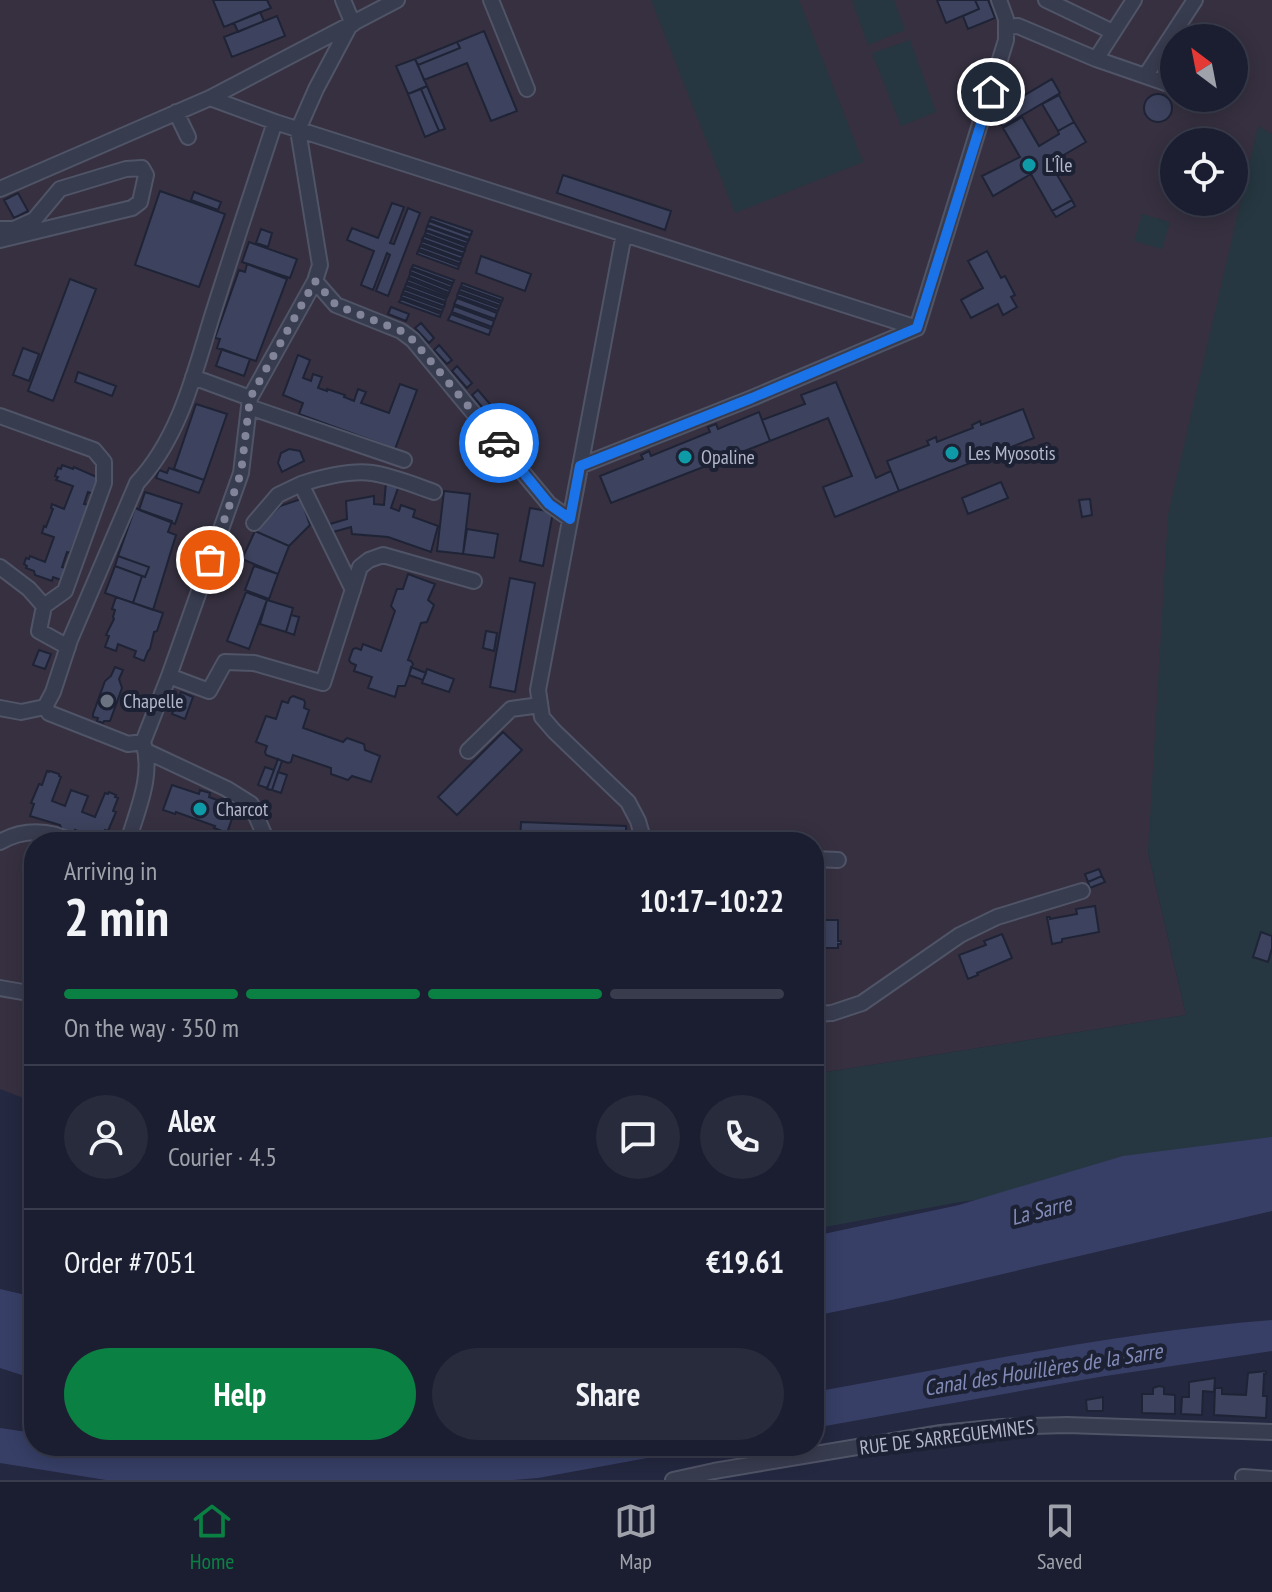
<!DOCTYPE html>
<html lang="en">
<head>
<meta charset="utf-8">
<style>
	body { margin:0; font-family:"PT Sans Narrow",sans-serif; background:#282b3c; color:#f1f3f6; height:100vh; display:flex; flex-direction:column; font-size:30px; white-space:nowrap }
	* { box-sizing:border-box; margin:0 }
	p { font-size:26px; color:#a0a2ab }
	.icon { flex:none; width:44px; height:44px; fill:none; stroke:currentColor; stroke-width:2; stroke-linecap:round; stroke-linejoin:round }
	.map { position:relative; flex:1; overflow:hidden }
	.sheet { position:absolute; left:24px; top:832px; width:800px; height:624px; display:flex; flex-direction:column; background:#1b1e30; border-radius:32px; box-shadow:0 4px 20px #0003,0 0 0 2px #393c4c }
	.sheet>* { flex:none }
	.needle { width:52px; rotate:328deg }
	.controls { position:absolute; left:1160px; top:24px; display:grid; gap:16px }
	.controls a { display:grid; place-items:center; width:88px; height:88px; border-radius:50%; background:#1b1e30; box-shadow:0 4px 20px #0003,0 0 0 2px #393c4c; font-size:40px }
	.pin { position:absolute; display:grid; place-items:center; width:68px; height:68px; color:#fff; margin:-34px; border:4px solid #fff; border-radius:50%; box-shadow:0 2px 8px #0007 }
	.courier { position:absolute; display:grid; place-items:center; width:80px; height:80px; margin:-40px; border:6px solid #1a73e8; border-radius:50%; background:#fff; color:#222; box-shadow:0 2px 10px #0007 }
	.head em { font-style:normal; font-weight:700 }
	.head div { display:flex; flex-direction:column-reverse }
	.head { display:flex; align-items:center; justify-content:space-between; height:136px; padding:0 40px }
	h1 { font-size:52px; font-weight:700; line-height:60px }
	.bar { display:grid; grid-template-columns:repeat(4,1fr); gap:12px 8px; align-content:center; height:96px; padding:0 40px }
	.bar i { height:10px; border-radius:6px; background:#393c4c }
	.bar .selected { background:#0b8043 }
	.bar p { grid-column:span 4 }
	.line { display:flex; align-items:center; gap:20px; padding:0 40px; border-top:2px solid #393c4c }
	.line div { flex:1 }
	.round { display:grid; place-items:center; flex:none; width:84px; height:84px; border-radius:42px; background:#282b3c }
	.action { display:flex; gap:16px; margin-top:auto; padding:16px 40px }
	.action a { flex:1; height:92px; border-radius:48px; background:#0b8043; color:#fff; font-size:32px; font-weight:700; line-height:92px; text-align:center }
	.action a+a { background:#282b3c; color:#f1f3f6 }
	.tabs { display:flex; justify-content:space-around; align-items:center; height:112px; border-top:2px solid #393c4c; background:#1b1e30; font-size:22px; color:#a0a2ab }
	.tabs a { display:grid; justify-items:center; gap:4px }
	.tabs .selected { color:#0b8043 }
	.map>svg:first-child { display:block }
	.medical { fill:#363040; fill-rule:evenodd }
	.green { fill:#263741 }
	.water { fill:#373f67 }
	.building { fill:#3d435e; stroke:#1f2336; stroke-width:2 }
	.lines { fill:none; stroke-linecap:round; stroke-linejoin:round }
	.minor-casing { stroke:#505467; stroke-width:18 }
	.minor { stroke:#383c4f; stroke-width:14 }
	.done { stroke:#82859a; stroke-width:8; stroke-dasharray:0 14.4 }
	.route { stroke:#1a73e8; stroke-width:10 }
	.culture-dot { fill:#0f9aa8; stroke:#1d2134; stroke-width:3 }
	.worship-dot { fill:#6b7280; stroke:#1d2134; stroke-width:3 }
	.labels { text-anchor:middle; stroke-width:8; stroke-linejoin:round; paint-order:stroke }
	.poi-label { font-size:20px; fill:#b4b7ca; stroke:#1d2134; text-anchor:start }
	.street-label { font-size:20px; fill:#b4b7ca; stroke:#1d2134 }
	.water-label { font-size:22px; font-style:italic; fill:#828bb7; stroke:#1d2134 }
</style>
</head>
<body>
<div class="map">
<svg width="1272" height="1480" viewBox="0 0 1272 1480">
	<rect width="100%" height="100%" fill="#242840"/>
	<!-- medical -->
	<path class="medical" d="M0 0H1272V138L1148 852 1186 1015 814 1074V842H34V1102L0 1089ZM1174 38H1234V98H1174ZM1174 142H1234V202H1174Z"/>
	<!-- green -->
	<path class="green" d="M651 0H799L863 162 735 213Z
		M852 0H894L905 30 868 45Z
		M910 40 936 112 901 126 872 53Z
		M1258 126 1272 134V1164L960 1202 814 1229V1074L1186 1015 1148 852 1168 515Z
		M1142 214 1170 222 1162 249 1134 241Z"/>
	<!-- water -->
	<path class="water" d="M1272 1137V1211L887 1301 814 1316V1236L959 1205 1123 1156Z
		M0 1289 34 1297V1379L0 1368Z
		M1272 1320V1351L1099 1377 814 1428V1392C966 1365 1118 1332 1272 1320Z
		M0 1428 34 1433V1446H107L131 1450 255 1456H384L496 1446H713L538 1478 513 1480H106L0 1463Z"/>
	<!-- building -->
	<path class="building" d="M213 0H267L271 8 224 27Z
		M937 0H975L979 9 946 23Z
		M975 0H988L995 18 968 29 963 16 979 9Z
		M260 12 264 21 238 32 234 23Z
		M277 16 285 36 232 57 224 37Z
		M484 31 517 111 491 121 467 63 424 80 418 65 460 48 457 42Z
		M457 42 460 48 418 65 415 59Z
		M415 59 427 86 408 94 396 66Z
		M1052 79 1060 93 1004 126 997 124 1004 100 1013 102Z
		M427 86 445 129 439 131 421 89Z
		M421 89 439 131 425 137 408 94Z
		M1144 108a14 14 0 1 1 28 0a14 14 0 1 1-28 0Z
		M1059 95 1074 122 1058 131 1042 104Z
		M1022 117 1039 146 1059 134 1058 131 1074 122 1086 142 1050 163 1072 200 1052 211 1031 174 993 196 982 176 1020 157 1003 128Z
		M563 175 671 211 665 230 557 193Z
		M160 191 225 214 199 287 135 265Z
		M194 192 221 202 218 210 191 200Z
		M18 193 28 211 14 218 4 200Z
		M1072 200 1075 206 1056 217 1052 211Z
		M392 203 404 207 390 243 394 244 408 208 420 213 388 296 376 291 390 255 387 253 373 290 361 285 374 251 347 240 352 228 378 238Z
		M431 217 472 231 471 235 430 220Z
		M429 221 470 236 469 240 428 225Z
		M427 226 468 241 467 244 426 230Z
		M261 229 272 233 268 247 256 243Z
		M426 231 466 246 465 249 425 234Z
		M424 236 465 251 463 254 422 239Z
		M422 241 463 256 461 259 421 244Z
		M249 242 297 259 290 278 242 262Z
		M420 246 461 261 460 264 419 249Z
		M418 251 459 266 458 269 417 254Z
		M987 251 1001 278 1005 276 1015 295 1011 297 1017 307 1003 315 998 304 971 318 961 300 983 288 968 261Z
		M481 256 531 274 525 291 476 273Z
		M247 264 287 279 256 361 217 348 220 339 215 338 239 270 245 272Z
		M413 265 454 280 453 283 412 268Z
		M411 269 452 285 451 288 410 272Z
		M410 274 450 290 449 293 409 277Z
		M70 279 96 289 53 401 28 391Z
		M408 279 448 295 447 297 407 282Z
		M462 283 503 298 502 301 461 286Z
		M406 284 446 299 445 302 405 287Z
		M460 288 501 303 500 306 459 291Z
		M404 289 445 304 444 307 403 292Z
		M458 293 499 308 498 311 457 296Z
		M402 294 443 309 442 312 401 297Z
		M457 298 497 313 495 319 454 304Z
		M401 299 441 314 440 317 399 302Z
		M454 306 494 321 492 327 452 312Z
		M391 307 409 314 406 321 388 314Z
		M451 314 491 329 489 335 448 320Z
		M421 323 434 338 429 343 415 328Z
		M439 345 452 360 447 364 434 350Z
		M23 348 39 354 29 381 13 375Z
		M222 349 250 359 244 376 216 366Z
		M298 355 310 360 303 378 311 381 313 374 322 377 318 388 327 391V389L345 395 344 397 354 401 358 389 366 392 361 403 389 413 400 384 417 390 395 449 299 414 303 403 283 395Z
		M457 366 472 383 467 388 452 371Z
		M78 372 116 386 112 396 75 382Z
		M836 382 876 478 891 471 899 491 835 517 823 487 852 476 828 418 770 441 762 420 805 404 801 395Z
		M478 390 505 422 499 427 472 395Z
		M196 404 227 414 204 480 174 469Z
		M1023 409 1034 438 899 491 887 461 929 445 927 441 936 437 937 442 973 428 972 425 980 421 981 425Z
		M759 412 770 441 611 503 600 476 643 459 641 455 649 451 651 456 710 432 708 427 716 424 718 429Z
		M289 449 300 451 304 461 282 472 278 463 281 453Z
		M62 465 73 469 74 467 99 478 94 494 88 492 84 504 89 505 70 553 67 552 62 567 69 569 64 581 53 577 52 581 35 575 34 571 26 568 27 566 24 564 26 558 29 559 30 556 45 562 54 537 42 533 44 526 46 527 53 509 51 508 52 504 64 509 73 486 56 480 58 477 55 476 58 468 61 469Z
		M169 468 204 480 199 493 156 478 159 470 167 473Z
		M1001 482 1008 498 968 514 962 498Z
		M386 483 399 485 391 508 399 511 401 505 415 510 413 517 438 526 431 552 388 537 352 534 351 527 333 532 330 524 347 519 346 501 374 496V504L384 505Z
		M444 491 470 494 463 554 437 551Z
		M145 492 182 504 175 524 139 510Z
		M301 499 310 525 289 546 255 531 280 506Z
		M1090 499 1092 515 1082 517 1079 500Z
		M135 508 172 521 168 532 176 535 153 610 133 603 142 576 145 577 149 567 118 556Z
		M530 508 553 512 543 566 520 561Z
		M467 529 498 534 494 558 463 554Z
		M255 531 289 546 278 574 242 559Z
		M118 556 149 567 145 577 115 566Z
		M115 566 142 576 133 603 105 593Z
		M254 566 278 574 269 599 245 590Z
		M408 574 435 584 428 600 434 605 427 622 421 623 408 660 411 661 413 664 405 686H398L395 697 368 688 372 677 354 671 356 665 351 663 349 660 353 649 356 648 361 650 363 644 381 651 395 611 391 606 397 589H403Z
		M510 578 535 583 515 692 490 687Z
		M246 592 267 600 249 649 227 641Z
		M116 597 163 613 157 631 154 632 150 649 148 651 144 661 134 657 136 651 118 644 116 651 105 647 109 636 106 635 114 619 113 617 115 610 112 609Z
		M267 600 293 608 286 632 260 624Z
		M291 615 299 617 294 635 286 632Z
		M486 631 497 633 494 651 483 648Z
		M39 650 51 654 45 669 33 665Z
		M115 667 123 670 119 679 122 688 110 721H104L103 723 97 721 98 718 93 717V714L105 681 111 676Z
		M411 667 426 673 423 680 409 675Z
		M427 669 454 679 449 692 422 683Z
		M181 692 193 697 185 719 172 714Z
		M293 696 304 700 305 703 304 708 309 710 303 728 343 742 347 738 364 744 365 750 380 756 371 782 352 776 348 780 331 774V768L293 755 291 762 288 763 266 755 265 752 267 746 256 742 266 716 276 719 282 701 288 703 290 698Z
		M503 732 522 750 457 815 438 797Z
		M278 759 282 761 272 790 267 789Z
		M265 767 274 770 267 788 258 785Z
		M47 771 49 772 50 771 59 774V776L61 777 52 801 65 806 71 790 88 796 82 812 95 817 105 793 108 794 109 792 116 795 115 797 118 798 113 811 116 812 108 831 105 830 101 842 75 830 74 833H70L62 830 60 825 30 816 34 804 31 803 39 784 42 785Z
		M278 772 287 775 281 793 272 790Z
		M172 785 199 794 200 790 210 793 209 797 236 807 227 833 214 828 215 826 176 812 175 814 163 810Z
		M521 822 626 826V842H520Z
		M1099 869 1102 876 1088 882 1085 874Z
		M1102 876 1105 882 1090 888 1088 882Z
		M1095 906 1099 932 1062 939V942L1052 944 1047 917H1050V919L1077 914 1076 909Z
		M821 920H838V941H841V944H838V948H814V923H821Z
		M1261 932 1272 936V948L1268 962 1253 957Z
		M1002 934 1012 958 977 973 978 975 968 979 959 955 986 945 984 941Z
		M1266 1371V1374H1264L1263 1396H1267L1266 1418 1214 1415 1215 1388H1222V1394L1246 1395 1248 1373Z
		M1215 1378 1214 1392 1203 1391 1202 1415 1181 1414 1182 1397H1189V1382Z
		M1159 1386 1164 1387V1394L1175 1395V1414L1142 1413V1394H1153V1388Z
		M1103 1397V1411H1087L1086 1400Z"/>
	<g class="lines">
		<defs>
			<path id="minor" d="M343 0 353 24
				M491 0 527 89
				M1046 0 1113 32
				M1006 27 1018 26 1096 59 1174 86
				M1096 59 1134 0
				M1146 75 1195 0
				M210 98 275 122 917 328
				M1206 98 1213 101
				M176 112 188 137
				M0 189 210 98 397 0
				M0 229H14L34 220 60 189 126 169 142 168 146 175 140 202 132 208 0 240
				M624 234 538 690 542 717 554 731 628 802 638 821 644 842
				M315 281 336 305 401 331 413 340 549 504 570 519
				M193 377 250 398
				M249 407 404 460
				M0 416 94 450 104 462V483L65 591 44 606 39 631 68 647
				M580 466 752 398 917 328 1006 40V19L999 0
				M254 523 278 495 301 484
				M0 567 29 589 44 606
				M353 590 301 484C323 477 349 470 372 473 393 476 414 485 434 492
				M169 676 209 691 225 662 254 663 323 683 360 567 369 560 383 555 474 581
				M45 707 49 713 128 744 143 742
				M0 708 21 712 45 707 53 692 70 640 137 483C181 436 195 370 214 310 234 247 254 185 275 122
				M146 751 227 789 251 804 264 834
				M468 751 511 709 540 705
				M0 842C22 829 50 829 72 842
				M128 842C137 810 154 775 143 742L169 676 241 473 250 398 315 281 320 265 298 130 316 89 350 25
				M814 859 838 860
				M0 988 34 994
				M814 1014 832 1013 862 1003 960 935 997 917 1082 891
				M1243 1477 1272 1479
				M673 1480 714 1471 941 1433 1002 1427 1067 1425 1272 1432"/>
		</defs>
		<!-- minor casing -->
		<use href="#minor" class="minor-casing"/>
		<!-- minor -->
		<use href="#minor" class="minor"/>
	</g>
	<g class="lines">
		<!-- done -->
		<path class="done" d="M210 560 241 473 250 398 315 281 336 305 401 331 413 340 499 443"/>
		<!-- route -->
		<path class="route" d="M499 443 549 504 570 519 580 466 752 398 917 328 991 92"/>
	</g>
	<!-- markers -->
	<g class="culture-dot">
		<circle cx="1029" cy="165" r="8"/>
		<circle cx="952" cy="453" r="8"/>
		<circle cx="685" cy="457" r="8"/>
		<circle cx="200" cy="809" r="8"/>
	</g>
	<circle class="worship-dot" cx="107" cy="701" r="8"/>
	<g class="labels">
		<!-- poi labels -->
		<g class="poi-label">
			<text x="1045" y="172">L'Île</text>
			<text x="968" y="460">Les Myosotis</text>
			<text x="701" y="464">Opaline</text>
			<text x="123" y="708">Chapelle</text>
			<text x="216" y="816">Charcot</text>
		</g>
		<!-- street labels -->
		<g class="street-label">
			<text transform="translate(947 1437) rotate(-7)" y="7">RUE DE SARREGUEMINES</text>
		</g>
		<!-- water labels -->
		<g class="water-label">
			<text transform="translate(1041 1210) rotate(-14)" y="8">La Sarre</text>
			<text transform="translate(1043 1369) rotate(-9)" y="8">Canal des Houillères de la Sarre</text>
		</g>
	</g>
</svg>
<div class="controls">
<a><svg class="needle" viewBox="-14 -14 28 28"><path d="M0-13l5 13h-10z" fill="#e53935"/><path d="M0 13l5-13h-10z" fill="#a0a2ab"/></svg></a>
<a><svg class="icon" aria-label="locate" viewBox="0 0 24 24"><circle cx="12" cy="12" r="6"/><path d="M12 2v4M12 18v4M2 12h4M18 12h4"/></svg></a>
</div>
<div class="pin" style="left:210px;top:560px;background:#ea580c"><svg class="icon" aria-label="bag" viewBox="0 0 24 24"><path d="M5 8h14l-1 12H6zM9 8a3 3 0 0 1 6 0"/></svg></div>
<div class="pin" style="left:991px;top:92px;background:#1f2937"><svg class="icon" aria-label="home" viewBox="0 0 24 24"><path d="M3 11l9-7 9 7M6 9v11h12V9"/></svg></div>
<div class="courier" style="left:499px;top:443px"><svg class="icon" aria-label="car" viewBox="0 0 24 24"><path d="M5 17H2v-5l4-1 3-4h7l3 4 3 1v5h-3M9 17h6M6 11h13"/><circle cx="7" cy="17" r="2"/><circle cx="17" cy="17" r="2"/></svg></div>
<section class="sheet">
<div class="head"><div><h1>2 min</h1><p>Arriving in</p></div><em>10:17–10:22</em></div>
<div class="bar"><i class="selected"></i><i class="selected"></i><i class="selected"></i><i></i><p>On the way · 350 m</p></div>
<div class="line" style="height:144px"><a class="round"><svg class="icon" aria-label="person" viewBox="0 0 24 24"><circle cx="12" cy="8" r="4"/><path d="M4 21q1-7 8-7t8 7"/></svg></a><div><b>Alex</b><p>Courier · 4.5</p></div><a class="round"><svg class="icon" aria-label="chat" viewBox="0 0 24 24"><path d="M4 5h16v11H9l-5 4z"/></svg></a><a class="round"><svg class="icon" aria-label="phone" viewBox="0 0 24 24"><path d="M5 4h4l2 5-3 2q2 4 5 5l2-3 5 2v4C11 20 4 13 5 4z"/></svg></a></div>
<div class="line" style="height:104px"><div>Order #7051</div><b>€19.61</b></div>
<div class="action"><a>Help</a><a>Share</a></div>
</section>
</div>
<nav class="tabs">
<a class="selected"><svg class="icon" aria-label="home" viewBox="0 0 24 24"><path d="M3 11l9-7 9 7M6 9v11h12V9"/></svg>Home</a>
<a><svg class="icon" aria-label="map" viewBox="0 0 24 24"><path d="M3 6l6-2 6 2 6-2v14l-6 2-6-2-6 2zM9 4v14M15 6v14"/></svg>Map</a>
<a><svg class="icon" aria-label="saved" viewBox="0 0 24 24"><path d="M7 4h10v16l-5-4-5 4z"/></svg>Saved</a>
</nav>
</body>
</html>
